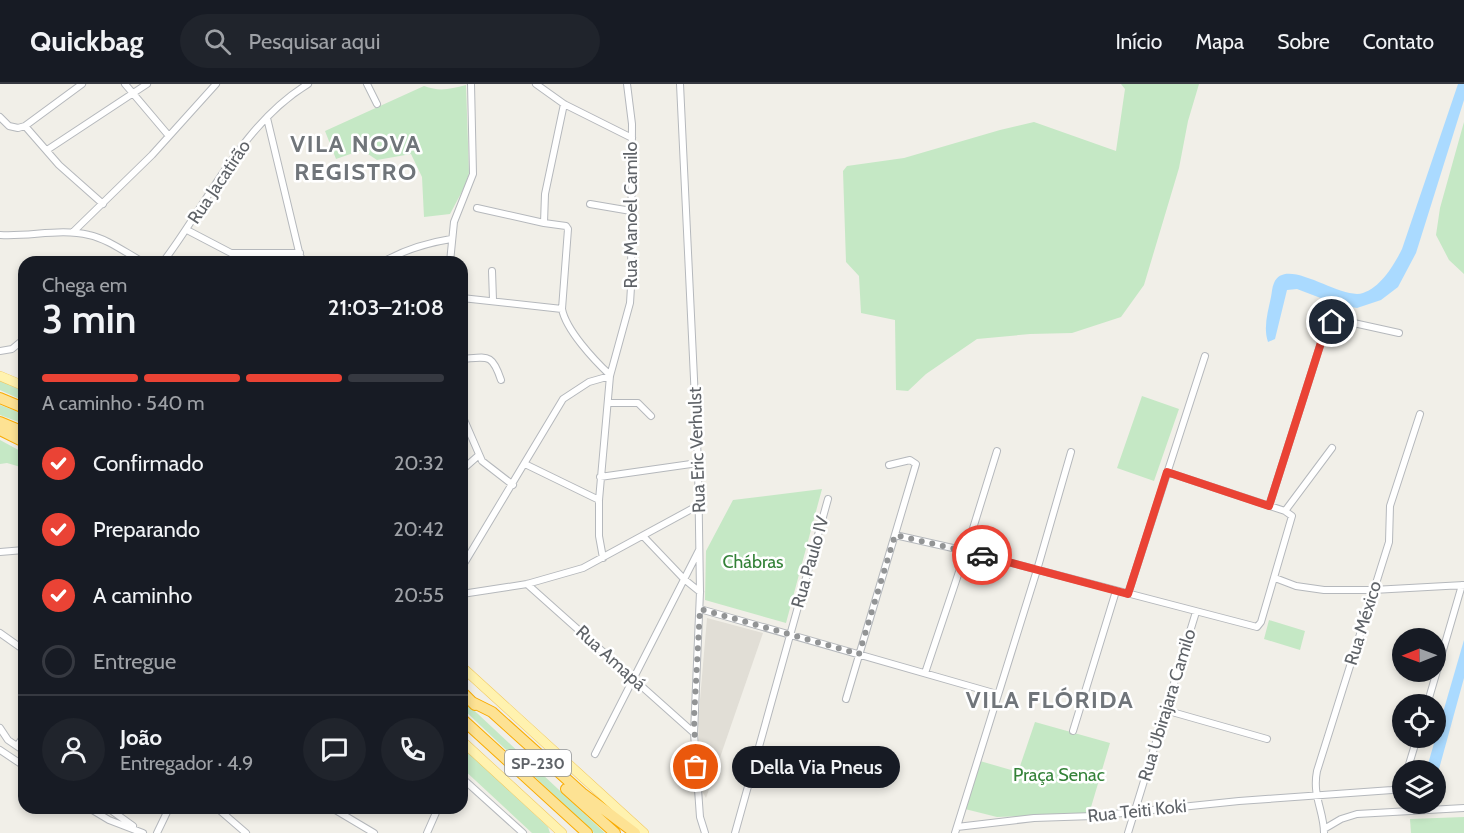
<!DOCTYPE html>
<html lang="pt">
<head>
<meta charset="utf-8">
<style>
	body { margin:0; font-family:Cabin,sans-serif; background:#20242c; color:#f1f3f6; height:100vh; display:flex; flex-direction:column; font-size:22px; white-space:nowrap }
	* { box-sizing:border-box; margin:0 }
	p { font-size:20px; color:#9ea1a6 }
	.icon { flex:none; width:33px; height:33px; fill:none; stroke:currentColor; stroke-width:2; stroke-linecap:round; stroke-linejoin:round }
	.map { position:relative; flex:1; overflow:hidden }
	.drawer { position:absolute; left:18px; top:172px; width:450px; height:558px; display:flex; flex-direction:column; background:#171b24; border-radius:18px; box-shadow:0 3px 9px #0003 }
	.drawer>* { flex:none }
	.needle { width:39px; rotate:269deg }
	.buttons { position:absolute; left:1392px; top:544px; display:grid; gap:12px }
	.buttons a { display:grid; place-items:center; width:54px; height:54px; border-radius:50%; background:#171b24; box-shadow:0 3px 9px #0003; font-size:30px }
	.pin { position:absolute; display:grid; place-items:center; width:51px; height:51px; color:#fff; margin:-26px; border:3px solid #fff; border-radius:50%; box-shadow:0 2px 6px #0007 }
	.courier { position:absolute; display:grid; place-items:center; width:60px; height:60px; margin:-30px; border:4px solid #ea4335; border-radius:50%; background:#fff; color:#222; box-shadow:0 2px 8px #0007 }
	.bubble { position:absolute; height:42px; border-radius:21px; background:#171b24; box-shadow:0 3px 9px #0003; font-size:20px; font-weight:600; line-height:42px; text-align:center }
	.headline em { font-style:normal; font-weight:600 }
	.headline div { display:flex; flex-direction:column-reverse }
	.headline { display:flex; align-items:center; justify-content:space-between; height:102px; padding:0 24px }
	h1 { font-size:39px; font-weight:600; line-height:45px }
	.bar { display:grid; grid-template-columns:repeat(4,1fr); gap:9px 6px; align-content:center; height:72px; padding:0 24px }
	.bar i { height:8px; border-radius:4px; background:#363941 }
	.bar .selected { background:#ea4335 }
	.bar p { grid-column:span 4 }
	.line { display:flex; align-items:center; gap:15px; padding:0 24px; border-top:2px solid #363941 }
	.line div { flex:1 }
	.round { display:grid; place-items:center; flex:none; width:63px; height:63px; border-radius:32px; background:#20242c }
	ol { padding:0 24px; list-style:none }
	li { display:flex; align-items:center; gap:18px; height:66px }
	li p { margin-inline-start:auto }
	li .icon { padding:6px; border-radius:50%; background:#ea4335; color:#fff; stroke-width:4 }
	li:last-child { color:#9ea1a6 }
	li i { width:33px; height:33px; border:3px solid #363941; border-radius:50% }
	header { display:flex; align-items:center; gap:36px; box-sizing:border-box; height:84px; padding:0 30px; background:#171b24; border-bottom:2px solid #363941 }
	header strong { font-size:28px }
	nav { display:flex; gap:33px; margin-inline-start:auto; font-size:21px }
	.search { width:420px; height:54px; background:#20242c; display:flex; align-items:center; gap:15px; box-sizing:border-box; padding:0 21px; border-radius:33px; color:#9ea1a6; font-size:22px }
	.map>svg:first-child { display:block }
	.education { fill:#e1ded6 }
	.green { fill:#c5e8c5 }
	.water { fill:#aadaff }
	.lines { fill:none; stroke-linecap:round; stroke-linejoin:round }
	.minor-casing { stroke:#b5b8bc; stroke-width:8 }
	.primary-casing { stroke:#f2c960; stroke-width:10 }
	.motorway-casing { stroke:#f9ab00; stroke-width:12 }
	.minor { stroke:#fff; stroke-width:6 }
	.primary { stroke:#fff2af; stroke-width:9 }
	.motorway { stroke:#fde293; stroke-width:10 }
	.done { stroke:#929495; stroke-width:6; stroke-dasharray:0 10.8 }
	.route { stroke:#ea4335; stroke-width:8 }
	.labels { text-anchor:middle; stroke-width:5; stroke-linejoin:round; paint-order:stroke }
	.shield { fill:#fff; stroke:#8f9295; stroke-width:1.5 }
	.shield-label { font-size:16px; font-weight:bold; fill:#5f6368 }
	.street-label { font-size:18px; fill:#5f6368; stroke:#fff }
	.park-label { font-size:18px; fill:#348238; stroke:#fff }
	.district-label { font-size:24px; font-weight:bold; letter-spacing:1.5px; fill:#70757a; stroke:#fff }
</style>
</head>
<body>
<header>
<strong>Quickbag</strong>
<div class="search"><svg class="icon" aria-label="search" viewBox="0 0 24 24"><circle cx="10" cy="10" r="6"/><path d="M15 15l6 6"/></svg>Pesquisar aqui</div>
<nav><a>Início</a><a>Mapa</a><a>Sobre</a><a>Contato</a></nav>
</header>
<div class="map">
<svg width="1464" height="749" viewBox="0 0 1464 749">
	<rect width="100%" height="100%" fill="#f1efe8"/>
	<!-- education -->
	<path class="education" d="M707 534 763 549 706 714 702 707 698 639Z"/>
	<!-- green -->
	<path class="green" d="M1121 0H1199L1188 37 1179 84 1144 201 1121 233 1072 249 1030 250 977 255 926 290 908 307 896 306 895 236 861 229 859 192 846 178 843 87 847 82 904 74 1000 46 1034 38 1116 67 1125 5Z
		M466 1 469 89 466 100 450 130 424 133 422 93 411 70 377 76 362 66 336 75 325 47 424 2C440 8 450 5 466 1Z
		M1464 38V190L1449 176 1436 151 1440 124Z
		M0 296 24 307V317L0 306Z
		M1142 312 1179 325 1154 397 1117 384Z
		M0 321 24 330V340L0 331Z
		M0 356 24 369V384L7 379 0 380Z
		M822 405 786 539 705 516 706 467 733 416Z
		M1269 536 1305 547 1300 566 1264 555Z
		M462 615 605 749H594L462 624Z
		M1035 638 1110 659 1089 730 997 733 965 725 980 677 1018 688Z
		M462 662 548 743 550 749H532L462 684Z
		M1464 733V749H1411L1410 735Z"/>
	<!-- water -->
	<path class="water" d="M1458 0H1464V16L1416 169 1398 203 1381 216 1357 224 1339 221 1297 205 1287 206 1275 255 1268 258C1263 243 1268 228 1271 213 1272 208 1272 203 1274 199 1286 171 1341 217 1363 209 1381 203 1394 181 1402 165Z
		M1464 556V594L1436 696V687H1426Z"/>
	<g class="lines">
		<defs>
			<path id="minor" d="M125 0 169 52
				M367 0 377 20
				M536 0 564 20 632 54
				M680 0 698 379 700 508 694 649 700 733 705 749
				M0 33 9 42 18 44 25 42 82 0
				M267 34 300 172 304 178
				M25 42 59 81 103 120
				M47 66 147 0
				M590 120 631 127
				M477 124 544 139 566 142 568 145 562 225
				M544 139 545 110 564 20
				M187 146 231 169H300
				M73 148 152 71 216 0
				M0 151C30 153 60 144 89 151 108 155 126 169 143 178
				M163 178C208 119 242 40 308 0
				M383 178C404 166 426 159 451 155
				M450 178 454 138 473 90 471 0
				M492 187 493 216
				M462 214 562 225C566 246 594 276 610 291
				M0 267 12 265 24 255
				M462 275C488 273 492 269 501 296
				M608 319H638L651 332
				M462 331 482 377 513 401
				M525 380 599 416
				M462 386 479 371
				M600 393 698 379
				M1269 422 1326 243 1332 238 1340 236 1399 249
				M1285 427 1332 364
				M895 451 966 467 1257 543 1261 538 1292 432 1285 427 1167 388
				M643 452 684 495 700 508
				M0 468 24 466
				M603 474 599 452V416L610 292 630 219 631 203 632 40 627 0
				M462 483 563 315 589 298 610 292
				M1275 494 1296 502 1324 506H1373L1464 501
				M527 500 694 649
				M462 510 527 500 583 484 699 421
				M1128 510 1205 272
				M700 525 997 610
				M0 549 24 566
				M925 589 966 467 997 367
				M846 615 916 380 910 376 889 381
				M1427 621 1462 501
				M1165 626 1267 655
				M0 644 8 656 24 667
				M1073 647 1116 507
				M17 662 24 652
				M0 666 24 682
				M595 670 699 466
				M1407 687 1417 654
				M462 694 523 749
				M89 724 109 736 143 749
				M108 724 133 742
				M217 724 246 749
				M332 724 374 749
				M957 743 1034 734 1094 732 1239 717 1392 706 1400 703 1402 700
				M1324 745 1341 735 1357 730 1464 724
				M157 749 169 724
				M427 749 438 724
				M735 749 828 415
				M955 749 1037 486 1071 368
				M1128 749 1196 528
				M1324 749C1324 727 1312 712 1317 687L1389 458 1390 422 1420 330"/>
			<path id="primary" d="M0 292 24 302
				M462 583 644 749
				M462 657 562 749"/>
			<path id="motorway" d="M0 314 24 324
				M0 338 24 348
				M0 346 24 358
				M462 608 475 621
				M472 618 492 628 582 709 635 749
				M462 635 587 749
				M566 705 615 749"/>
		</defs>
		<!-- minor casing -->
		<use href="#minor" class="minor-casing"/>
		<!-- primary casing -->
		<use href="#primary" class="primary-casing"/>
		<!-- motorway casing -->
		<use href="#motorway" class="motorway-casing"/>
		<!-- minor -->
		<use href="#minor" class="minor"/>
		<!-- primary -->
		<use href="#primary" class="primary"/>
		<!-- motorway -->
		<use href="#motorway" class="motorway"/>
	</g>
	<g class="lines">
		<!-- done -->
		<path class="done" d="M696 683 694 634 700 525 859 570 895 451 982 471"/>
		<!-- route -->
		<path class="route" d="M982 471 1128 510 1167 388 1269 422 1325 246 1332 238"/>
	</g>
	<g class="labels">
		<!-- shield labels -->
		<rect class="shield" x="505" y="666" width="66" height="26" rx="4.5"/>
		<g class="shield-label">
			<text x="538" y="685">SP-230</text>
		</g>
		<!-- street labels -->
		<g class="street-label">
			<text transform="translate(219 98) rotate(-56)" y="6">Rua Jacatirão</text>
			<text transform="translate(631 131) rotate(-90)" y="6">Rua Manoel Camilo</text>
			<text transform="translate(697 366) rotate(-92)" y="6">Rua Eric Verhulst</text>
			<text transform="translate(810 478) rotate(-74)" y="6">Rua Paulo IV</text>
			<text transform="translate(1363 539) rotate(-73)" y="6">Rua México</text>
			<text transform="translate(611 574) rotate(42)" y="6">Rua Amapá</text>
			<text transform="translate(1167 621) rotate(-73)" y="6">Rua Ubirajara Camilo</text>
			<text transform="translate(1137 727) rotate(-6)" y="6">Rua Teiti Koki</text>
		</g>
		<!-- park labels -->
		<g class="park-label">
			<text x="753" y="484">Chábras</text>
			<text x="1059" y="697">Praça Senac</text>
		</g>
		<!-- district labels -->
		<g class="district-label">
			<text x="356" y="68">VILA NOVA<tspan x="356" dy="28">REGISTRO</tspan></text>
			<text x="1050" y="624">VILA FLÓRIDA</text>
		</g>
	</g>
</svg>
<div class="buttons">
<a><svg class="needle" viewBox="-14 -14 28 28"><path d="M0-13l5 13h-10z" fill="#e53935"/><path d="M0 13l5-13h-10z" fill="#9ea1a6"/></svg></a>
<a><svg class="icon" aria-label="locate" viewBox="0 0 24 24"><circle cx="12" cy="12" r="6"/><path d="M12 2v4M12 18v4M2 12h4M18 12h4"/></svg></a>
<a><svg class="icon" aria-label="layers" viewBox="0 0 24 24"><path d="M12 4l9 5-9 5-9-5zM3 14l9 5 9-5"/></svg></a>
</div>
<div class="pin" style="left:696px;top:683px;background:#ea580c"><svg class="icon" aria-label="bag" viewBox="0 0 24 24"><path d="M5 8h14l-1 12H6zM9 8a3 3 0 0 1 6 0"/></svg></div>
<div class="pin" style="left:1332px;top:238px;background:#1f2937"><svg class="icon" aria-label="home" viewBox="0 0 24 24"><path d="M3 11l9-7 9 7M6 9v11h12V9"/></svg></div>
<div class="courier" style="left:982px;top:471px"><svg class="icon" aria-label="car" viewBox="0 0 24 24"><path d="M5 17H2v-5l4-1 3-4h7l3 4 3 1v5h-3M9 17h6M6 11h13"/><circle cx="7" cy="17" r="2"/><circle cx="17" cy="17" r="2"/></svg></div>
<div class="bubble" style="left:732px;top:662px;width:168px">Della Via Pneus</div>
<section class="drawer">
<div class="headline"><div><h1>3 min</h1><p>Chega em</p></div><em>21:03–21:08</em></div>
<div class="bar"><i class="selected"></i><i class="selected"></i><i class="selected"></i><i></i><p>A caminho · 540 m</p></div>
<ol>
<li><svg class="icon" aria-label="check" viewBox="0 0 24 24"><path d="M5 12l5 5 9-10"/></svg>Confirmado<p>20:32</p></li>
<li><svg class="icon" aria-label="check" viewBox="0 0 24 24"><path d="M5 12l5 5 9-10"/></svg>Preparando<p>20:42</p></li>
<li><svg class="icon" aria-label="check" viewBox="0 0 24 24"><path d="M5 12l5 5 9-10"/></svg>A caminho<p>20:55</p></li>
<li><i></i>Entregue</li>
</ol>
<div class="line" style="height:108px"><a class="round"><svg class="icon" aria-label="person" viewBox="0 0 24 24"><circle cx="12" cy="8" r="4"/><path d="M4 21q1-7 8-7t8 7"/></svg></a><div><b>João</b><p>Entregador · 4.9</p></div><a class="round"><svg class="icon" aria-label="chat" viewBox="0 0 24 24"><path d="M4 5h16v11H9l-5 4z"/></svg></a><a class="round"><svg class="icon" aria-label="phone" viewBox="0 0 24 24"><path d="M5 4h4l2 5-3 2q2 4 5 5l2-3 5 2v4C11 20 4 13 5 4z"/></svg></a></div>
</section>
</div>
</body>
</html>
